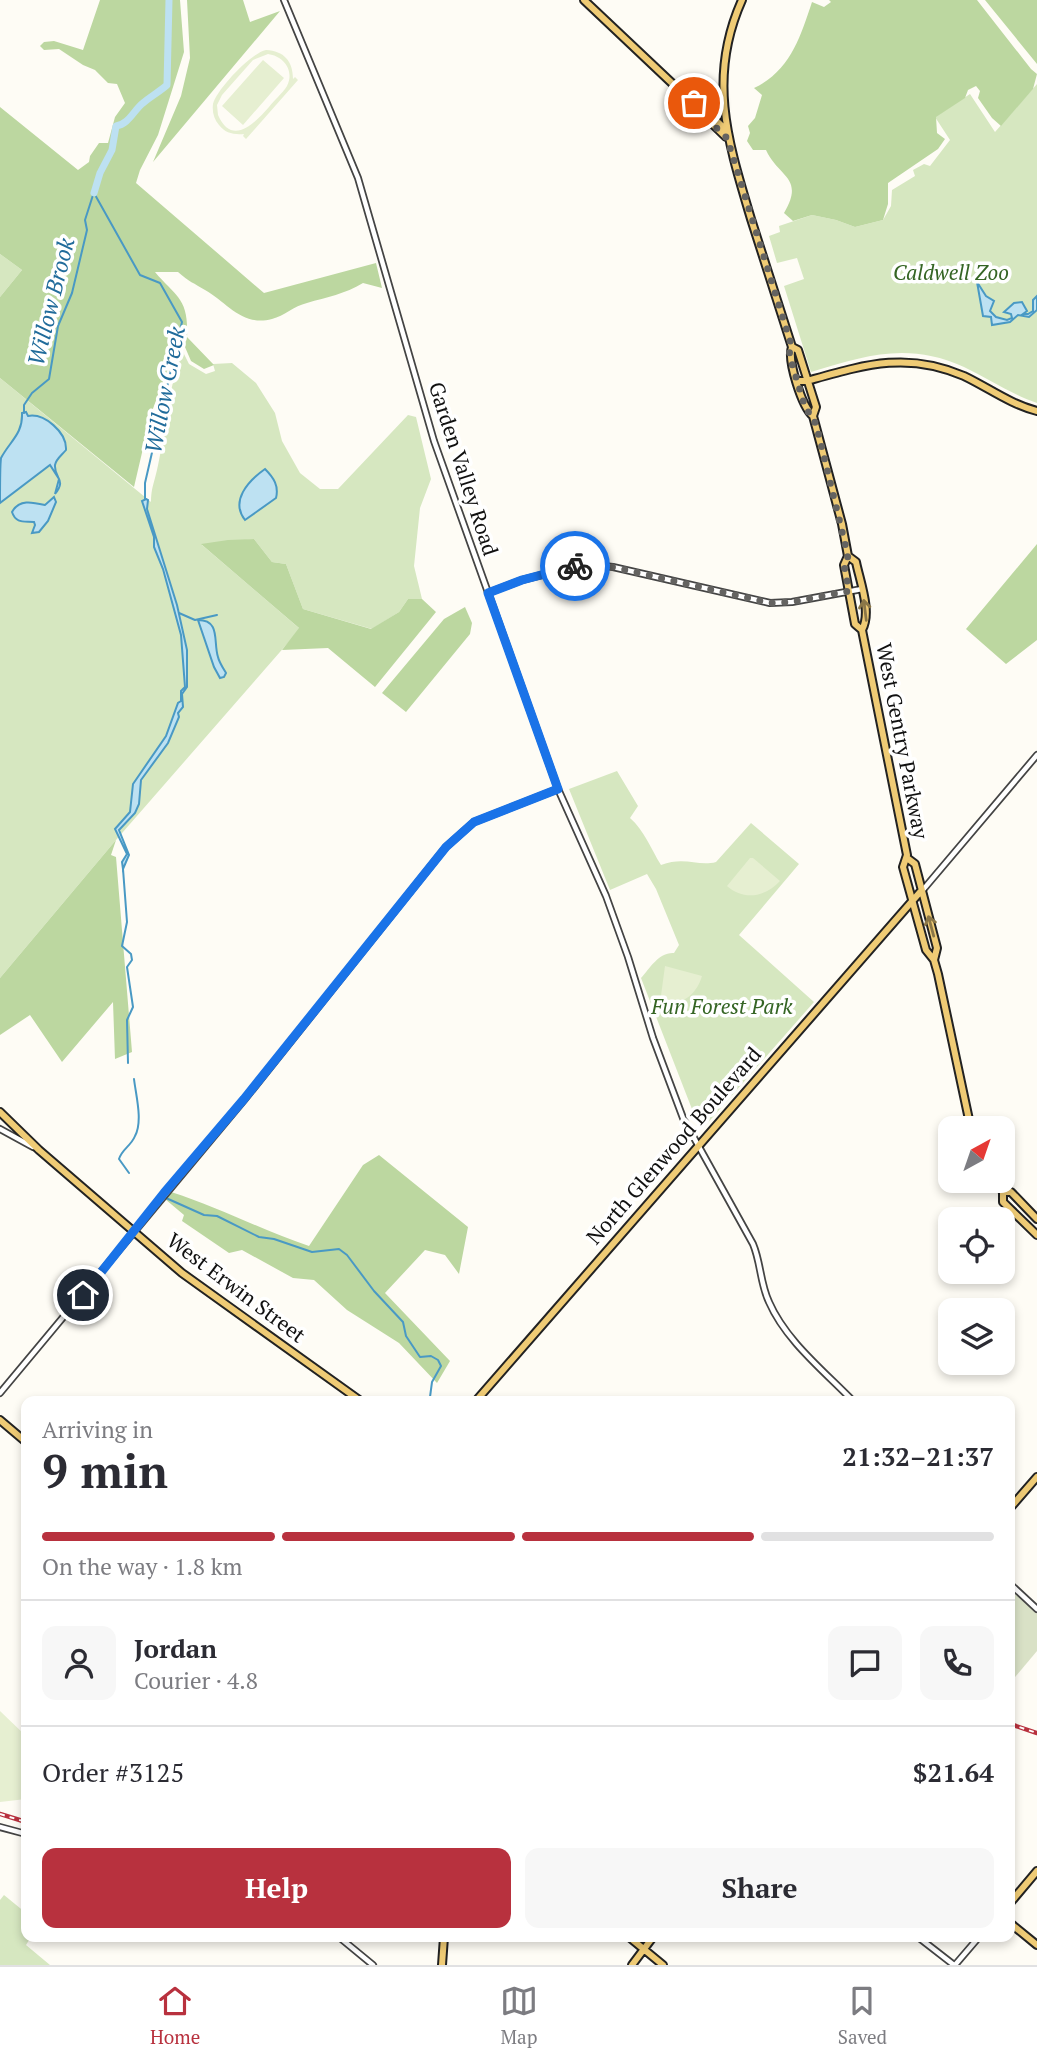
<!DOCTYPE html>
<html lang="en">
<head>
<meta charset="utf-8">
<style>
	body { margin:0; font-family:"PT Serif",serif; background:#f7f7f7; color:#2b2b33; height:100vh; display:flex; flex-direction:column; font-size:26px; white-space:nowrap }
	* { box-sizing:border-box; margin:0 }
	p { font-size:23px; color:#7c7c81 }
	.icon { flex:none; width:38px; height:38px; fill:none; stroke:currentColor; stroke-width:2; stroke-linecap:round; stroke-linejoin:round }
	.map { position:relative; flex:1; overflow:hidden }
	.side { position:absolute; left:21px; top:1396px; width:994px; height:546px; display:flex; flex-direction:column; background:#fff; border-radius:14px; box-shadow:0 4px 10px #0003 }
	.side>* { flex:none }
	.needle { width:46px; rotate:40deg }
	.fabs { position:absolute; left:938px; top:1116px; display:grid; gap:14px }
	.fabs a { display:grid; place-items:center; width:77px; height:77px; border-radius:14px; background:#fff; box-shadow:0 4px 10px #0003; font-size:35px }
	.pin { position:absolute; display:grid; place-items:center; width:60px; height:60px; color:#fff; margin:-30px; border:4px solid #fff; border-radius:50%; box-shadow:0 2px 7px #0007 }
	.courier { position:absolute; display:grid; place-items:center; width:70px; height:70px; margin:-35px; border:5px solid #1a73e8; border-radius:50%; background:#fff; color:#222; box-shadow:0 2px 9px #0007 }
	.summary em { font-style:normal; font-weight:700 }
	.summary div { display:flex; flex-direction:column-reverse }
	.summary { display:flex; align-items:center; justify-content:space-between; height:119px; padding:0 21px }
	h1 { font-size:46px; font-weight:700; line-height:52px }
	.bar { display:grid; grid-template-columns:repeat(4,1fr); gap:10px 7px; align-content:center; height:84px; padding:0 21px }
	.bar i { height:9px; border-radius:5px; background:#e1e1e2 }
	.bar .active { background:#b8313e }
	.bar p { grid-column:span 4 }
	.line { display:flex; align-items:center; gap:18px; padding:0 21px; border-top:2px solid #e1e1e2 }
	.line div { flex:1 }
	.round { display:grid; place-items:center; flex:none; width:74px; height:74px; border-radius:14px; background:#f7f7f7 }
	.cta { display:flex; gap:14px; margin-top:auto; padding:14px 21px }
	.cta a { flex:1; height:80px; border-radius:14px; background:#b8313e; color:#fff; font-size:28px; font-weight:700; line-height:80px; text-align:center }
	.cta a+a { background:#f7f7f7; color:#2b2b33 }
	.menu { display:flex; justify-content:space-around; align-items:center; height:98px; border-top:2px solid #e1e1e2; background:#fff; font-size:19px; color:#7c7c81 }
	.menu a { display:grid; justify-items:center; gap:4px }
	.menu .active { color:#b8313e }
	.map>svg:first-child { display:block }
	.green { fill:#d6e7c0 }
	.forest { fill:#bcd7a0 }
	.cemetery { fill:#d9e1c6 }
	.pitch { fill:#e6efd1; fill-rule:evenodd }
	.water { fill:#bde1f2; stroke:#4999c4; stroke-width:2 }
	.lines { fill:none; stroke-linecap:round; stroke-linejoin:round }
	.stream { stroke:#4999c4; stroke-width:2 }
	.river { stroke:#bde1f2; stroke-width:7 }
	.minor-casing { stroke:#444; stroke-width:8 }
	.major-casing { stroke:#222; stroke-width:10 }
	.minor { stroke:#fff; stroke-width:4.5 }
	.major { stroke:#efcb75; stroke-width:6 }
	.rail-casing { stroke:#b8313e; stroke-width:4.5 }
	.rail { stroke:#fff; stroke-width:2; stroke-dasharray:5; stroke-linecap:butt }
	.oneway { stroke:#8b7748 }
	.done { stroke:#646361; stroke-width:7; stroke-dasharray:0 12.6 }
	.route { stroke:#1a73e8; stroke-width:9 }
	.labels { text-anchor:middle; stroke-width:7; stroke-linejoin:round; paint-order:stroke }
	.park-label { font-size:21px; font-style:italic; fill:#356524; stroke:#fff }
	.street-label { font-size:21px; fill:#111; stroke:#fff }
	.water-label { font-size:23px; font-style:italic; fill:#216c9b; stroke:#fff }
</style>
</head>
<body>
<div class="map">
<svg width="1037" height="1965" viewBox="0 0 1037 1965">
	<rect width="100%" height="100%" fill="#fefcf5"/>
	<!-- green -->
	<path class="green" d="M1037 84V403C1011 394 989 379 964 367 908 342 867 355 811 372L784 286 804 279 797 258 777 263 769 236 780 232 779 226 812 215 836 220 855 227 883 220 891 206 892 190 915 176 913 170 924 164 930 166 950 140 935 117 970 94 995 132Z
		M0 254 22 270 0 297Z
		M183 352 189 364 206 374 215 371 213 364 232 363 256 383 275 413 282 441 300 473 320 489H338L408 415 416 417 431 479 420 508 414 566 422 599H408L399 612 372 629 303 609 286 564 272 562 254 539 202 545 300 629 116 840 0 978V378L151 502C151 489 154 483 157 470 166 431 167 389 183 352Z
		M617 771 638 806 630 818C644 830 651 849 661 865 685 856 698 867 716 862L751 823 799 864 739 935 814 1002 705 1126 697 1122 641 978C650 968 659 952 674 953L679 945 656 889 647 874 610 890 569 789Z
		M4 1895 26 1913V1937H31L26 1945 50 1965H0V1900Z"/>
	<!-- forest -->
	<path class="forest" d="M100 0H180L184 52 158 135 140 170 136 183 264 293 376 263 382 288 363 283C345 294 327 297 307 303 294 306 284 316 272 319 242 327 228 303 205 290 194 283 189 282 178 272H155C176 297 189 298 187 337L214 365 204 369 191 361 185 347 174 352 151 414 134 487 0 378V297L22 270 0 254V107L78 170 89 162 90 156 99 143H108L115 117 125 103 117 84 108 83 95 70 83 65 59 49 44 50 40 46 44 42 54 41 83 50Z
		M187 0H243L250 22 280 11 153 162 181 96 190 58Z
		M829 0H977L1031 69 1037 74 1033 89 1001 126 992 118 978 98 980 91 976 86 968 90 965 98 936 117 937 133 945 139 938 149 888 183V204L883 220 855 227 836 220 812 215 793 221 784 213C805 177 779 178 766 150H753L747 141 750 133 748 126 755 118 762 95 754 88C790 71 800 38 812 2L824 7 831 2Z
		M985 0H1037V64Z
		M254 539 272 562 286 564 303 609 371 629 399 612 408 599H422L436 612 375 687 328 648 282 650 299 628 201 544 228 540Z
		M1037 544V640L1006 664 966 629Z
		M465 607 472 623 470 634 406 712 382 693 444 619Z
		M116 840 111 855 116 857 132 1052 115 1059 113 1002 62 1062 30 1015 0 1035V978Z
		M379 1155 468 1227 459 1274 445 1255 425 1250 385 1293 450 1361 437 1383 399 1343 347 1310 314 1280 293 1278 242 1250 229 1253 182 1221 184 1215 165 1199 171 1192C218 1207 262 1230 309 1246L363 1165Z"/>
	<!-- cemetery -->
	<path class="cemetery" d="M1010 1589 1037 1614V1651L1010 1683Z"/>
	<!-- pitch -->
	<path class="pitch" d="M266 50C284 51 293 61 293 79L295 77 298 80 246 139 243 136 244 134C234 135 225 133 219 125 214 119 212 112 213 104 217 89 251 53 266 50ZM268 54C283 56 295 70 287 86 282 94 274 100 269 107 255 123 232 147 218 115L217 105 222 95 253 60Z
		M263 60 284 78 243 125 222 106Z
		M750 858H753L780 881C765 897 744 901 727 886Z
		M665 966 702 976C696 996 680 1007 660 1003Z
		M0 1711 26 1736V1799L0 1802Z"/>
	<!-- water -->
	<path class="water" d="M977 282 986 296 994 301 990 311 996 317 1007 320 1012 318 1011 314 1004 312 1014 303 1022 302 1027 311 1023 314H1028L1033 311V300L1037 296V310L1029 317 1018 315 1010 322 992 325 991 317 983 316Z
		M26 412 28 416C44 413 67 432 66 450 62 455 56 459 55 465 54 479 67 479 55 494L59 479 50 465 0 503C0 493 0 465 1 458 10 441 23 434 22 413Z
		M265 469C274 478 279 486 276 498L245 520C230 501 248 481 265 469Z
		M54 497 56 502 48 521 39 532 32 533 35 525 34 522C24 521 16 524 12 512 19 499 32 502 45 505Z
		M146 499 148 500 147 509 177 605 187 650V687L182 694 183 707 178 713 179 717 168 743 141 780 139 804 135 813 119 830 129 855 123 869 122 862 127 854 115 829 130 812 133 784 166 736 178 703 181 701V691L185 687 181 635 163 569 154 547V537L142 501Z
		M198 620C221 620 213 642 218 657 219 662 223 668 226 673L224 677 220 678 214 667Z"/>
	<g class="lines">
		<!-- stream -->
		<path class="stream" d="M94 193 140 275 160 283 182 322 145 483V499
			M24 413V405L32 393 49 379 58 326 72 293 87 230 85 220 93 195
			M179 613 195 620 217 615
			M123 869 127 922 122 946 131 954 132 960 127 967 133 1007 127 1020 128 1063
			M129 1173 119 1159C122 1149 131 1146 135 1136 143 1121 136 1096 134 1079
			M166 1198 204 1215 217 1216 259 1237 274 1239 312 1252 339 1249 347 1255 374 1291 403 1322 406 1336 420 1357 431 1356 438 1360 441 1366 432 1382 430 1397"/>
		<!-- river -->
		<path class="river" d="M94 193 100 173 112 150 116 126C129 124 133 111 143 103 150 97 159 92 167 85L169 0"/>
		<defs>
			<path id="minor" d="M284 0 358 178 434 441 558 789 606 896 628 957 653 1038 683 1118 753 1244C761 1263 760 1283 769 1302 786 1341 824 1371 854 1402
				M488 593 522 580 585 564 613 567 770 603 792 602 862 589
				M922 891 1037 755
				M0 1129 33 1147
				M0 1393 245 1099 446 847 474 822 558 789
				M1010 1584 1037 1609
				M0 1827 26 1834
				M339 1937 373 1965
				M918 1937 954 1965
				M955 1965 979 1937"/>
			<path id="major" d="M584 0 693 103 703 108 726 130
				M742 0C707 78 728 142 751 219 765 262 778 304 792 347 787 360 802 407 813 416
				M697 106 699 111 726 137
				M792 347 798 350 816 407 813 416 842 524 848 556 844 565 855 624 862 630 907 855 903 867 926 950 934 960 938 974 971 1129
				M797 381H807C864 365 907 351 964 376 989 388 1010 404 1037 411
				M848 556 856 562C860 582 872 612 862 630
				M907 858 915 864 937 948 934 960
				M0 1112 39 1150 182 1273 362 1402
				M973 1181 974 1186
				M996 1181 1003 1192V1202L1037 1235
				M1003 1192H1011L1037 1219
				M475 1402 921 891
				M0 1420 26 1442
				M1010 1508 1037 1477
				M1010 1903 1037 1871
				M1010 1923 1037 1945
				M629 1937 663 1965
				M442 1965 444 1937
				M632 1965 653 1937"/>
		</defs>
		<!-- minor casing -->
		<use href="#minor" class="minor-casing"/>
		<!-- major casing -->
		<use href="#major" class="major-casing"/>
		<!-- minor -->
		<use href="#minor" class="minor"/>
		<!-- major -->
		<use href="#major" class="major"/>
		<defs>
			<path id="rail" d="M1010 1724 1037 1733
				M0 1814 26 1822"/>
		</defs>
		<!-- rail casing -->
		<use href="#rail" class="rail-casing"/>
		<!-- rail -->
		<use href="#rail" class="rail"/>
	</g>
	<!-- one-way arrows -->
	<defs><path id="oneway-shaft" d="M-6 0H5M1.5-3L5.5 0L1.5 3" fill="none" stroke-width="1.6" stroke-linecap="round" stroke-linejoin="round" transform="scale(1.75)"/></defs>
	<g class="oneway">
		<use href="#oneway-shaft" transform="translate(865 610) rotate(-97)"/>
		<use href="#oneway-shaft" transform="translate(931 926) rotate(-105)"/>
	</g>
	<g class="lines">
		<!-- done -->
		<path class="done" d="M575 566 585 564 613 567 770 603 792 602 849 591 844 565 848 556 846 548 819 436 813 416 806 410 789 354 792 347 727 138 699 111 694 103"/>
		<!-- route -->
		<path class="route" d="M83 1295 164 1193 244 1099 446 847 474 822 558 789 488 593 522 580 575 566"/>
	</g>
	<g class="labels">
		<!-- park labels -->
		<g class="park-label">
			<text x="951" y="280">Caldwell Zoo</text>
			<text x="722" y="1014">Fun Forest Park</text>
		</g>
		<!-- street labels -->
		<g class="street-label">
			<text transform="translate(463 469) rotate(72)" y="7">Garden Valley Road</text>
			<text transform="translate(902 741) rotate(79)" y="7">West Gentry Parkway</text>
			<text transform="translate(674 1146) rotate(-49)" y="7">North Glenwood Boulevard</text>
			<text transform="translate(236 1288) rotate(37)" y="7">West Erwin Street</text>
		</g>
		<!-- water labels -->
		<g class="water-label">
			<text transform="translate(51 302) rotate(-76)" y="8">Willow Brook</text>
			<text transform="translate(165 390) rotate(-79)" y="8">Willow Creek</text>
		</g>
	</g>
</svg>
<div class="fabs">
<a><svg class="needle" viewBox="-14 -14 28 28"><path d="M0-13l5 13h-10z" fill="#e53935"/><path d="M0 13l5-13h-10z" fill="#7c7c81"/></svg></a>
<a><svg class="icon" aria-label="locate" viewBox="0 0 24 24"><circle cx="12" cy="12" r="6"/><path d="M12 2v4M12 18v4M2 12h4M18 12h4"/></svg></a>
<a><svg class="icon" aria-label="layers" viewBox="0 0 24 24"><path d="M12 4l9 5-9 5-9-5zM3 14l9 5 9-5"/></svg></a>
</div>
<div class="pin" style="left:694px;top:103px;background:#ea580c"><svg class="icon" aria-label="bag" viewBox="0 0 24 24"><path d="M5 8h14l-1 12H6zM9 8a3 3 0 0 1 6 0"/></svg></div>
<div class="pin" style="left:83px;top:1295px;background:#1f2937"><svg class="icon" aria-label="home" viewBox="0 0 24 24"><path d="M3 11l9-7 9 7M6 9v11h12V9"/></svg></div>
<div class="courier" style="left:575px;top:566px"><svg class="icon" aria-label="bike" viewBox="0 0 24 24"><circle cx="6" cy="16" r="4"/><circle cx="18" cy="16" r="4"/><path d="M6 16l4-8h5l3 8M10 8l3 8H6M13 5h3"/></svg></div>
<section class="side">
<div class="summary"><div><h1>9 min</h1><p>Arriving in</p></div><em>21:32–21:37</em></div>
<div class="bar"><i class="active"></i><i class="active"></i><i class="active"></i><i></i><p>On the way · 1.8 km</p></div>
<div class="line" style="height:126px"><a class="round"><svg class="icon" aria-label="person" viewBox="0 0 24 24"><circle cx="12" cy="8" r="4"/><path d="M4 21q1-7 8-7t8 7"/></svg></a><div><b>Jordan</b><p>Courier · 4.8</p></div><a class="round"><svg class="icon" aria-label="chat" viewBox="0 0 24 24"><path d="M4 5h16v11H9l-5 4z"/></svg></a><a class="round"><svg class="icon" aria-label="phone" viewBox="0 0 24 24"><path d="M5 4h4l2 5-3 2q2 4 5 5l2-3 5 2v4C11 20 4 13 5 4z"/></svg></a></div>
<div class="line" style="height:91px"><div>Order #3125</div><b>$21.64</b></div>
<div class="cta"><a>Help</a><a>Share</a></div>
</section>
</div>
<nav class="menu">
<a class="active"><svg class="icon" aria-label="home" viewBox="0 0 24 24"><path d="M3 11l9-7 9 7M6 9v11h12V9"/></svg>Home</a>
<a><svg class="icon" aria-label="map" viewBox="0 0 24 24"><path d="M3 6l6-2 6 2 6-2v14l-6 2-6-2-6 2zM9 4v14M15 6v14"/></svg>Map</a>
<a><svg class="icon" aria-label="saved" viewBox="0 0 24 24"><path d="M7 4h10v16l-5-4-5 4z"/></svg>Saved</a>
</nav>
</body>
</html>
